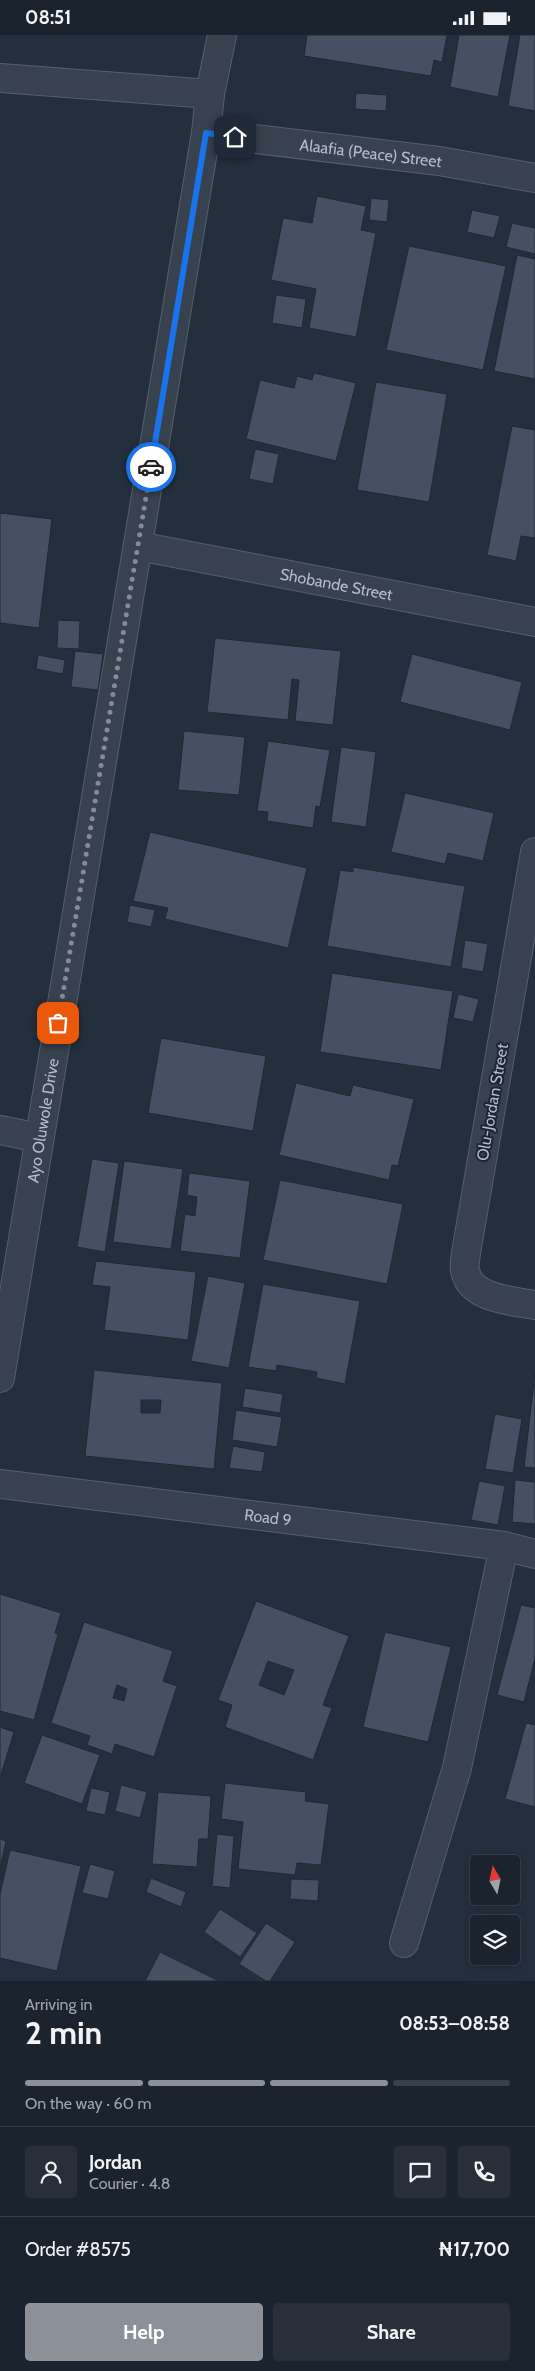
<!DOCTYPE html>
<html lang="en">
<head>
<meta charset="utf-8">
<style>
	body { margin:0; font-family:Cabin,sans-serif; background:#282f3a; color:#f1f3f6; height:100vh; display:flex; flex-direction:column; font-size:19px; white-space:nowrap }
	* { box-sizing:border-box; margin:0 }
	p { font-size:16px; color:#a0a4aa }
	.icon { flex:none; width:28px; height:28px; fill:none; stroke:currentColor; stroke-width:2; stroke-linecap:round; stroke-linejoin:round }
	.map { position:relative; height:1946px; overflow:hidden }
	.side { display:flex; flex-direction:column; background:#1b232e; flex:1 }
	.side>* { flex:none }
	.needle { width:32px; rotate:351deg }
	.fabs { position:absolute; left:470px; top:1820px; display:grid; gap:10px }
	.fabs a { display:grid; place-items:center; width:50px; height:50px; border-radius:5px; background:#1b232e; box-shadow:0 2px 12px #0003,0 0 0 1px #39404a; font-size:25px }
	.pin { position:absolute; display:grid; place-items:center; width:42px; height:42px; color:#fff; margin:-21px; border-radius:10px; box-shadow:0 2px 8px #0006 }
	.courier { position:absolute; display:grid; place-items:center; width:50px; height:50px; margin:-25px; border:4px solid #1a73e8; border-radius:50%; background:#fff; color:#222; box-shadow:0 1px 6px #0007 }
	.summary em { font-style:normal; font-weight:800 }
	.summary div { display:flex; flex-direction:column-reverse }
	.summary { display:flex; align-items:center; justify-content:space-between; height:85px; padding:0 25px }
	h1 { font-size:32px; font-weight:800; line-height:38px }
	.bar { display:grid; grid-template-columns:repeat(4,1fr); gap:8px 5px; align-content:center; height:60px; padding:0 25px }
	.bar i { height:6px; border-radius:4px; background:#39404a }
	.bar .selected { background:#8c9099 }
	.bar p { grid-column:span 4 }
	.line { display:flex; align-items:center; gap:12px; padding:0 25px; border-top:1px solid #39404a }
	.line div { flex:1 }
	.round { display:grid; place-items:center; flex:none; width:52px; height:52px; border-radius:5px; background:#282f3a }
	.cta { display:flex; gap:10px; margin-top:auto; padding:10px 25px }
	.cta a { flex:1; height:58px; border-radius:5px; background:#8c9099; color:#fff; font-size:20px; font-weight:800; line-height:58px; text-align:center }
	.cta a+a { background:#282f3a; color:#f1f3f6 }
	.status { display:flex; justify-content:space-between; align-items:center; height:35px; padding:0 25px; background:#1b232e; direction:ltr }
	.status svg { height:14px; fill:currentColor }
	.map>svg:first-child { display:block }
	.building { fill:#455162; stroke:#1f2835; fill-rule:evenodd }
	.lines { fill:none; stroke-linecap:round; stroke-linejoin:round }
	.minor-casing { stroke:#565f6c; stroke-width:30 }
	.minor { stroke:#38414e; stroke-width:28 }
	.done { stroke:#828b98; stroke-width:5; stroke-dasharray:0 9 }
	.route { stroke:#1a73e8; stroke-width:6 }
	.labels { text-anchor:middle; stroke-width:4; stroke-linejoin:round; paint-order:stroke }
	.street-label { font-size:16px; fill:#b4bcc9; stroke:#1d2633 }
</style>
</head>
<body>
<div class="status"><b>08:51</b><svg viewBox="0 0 49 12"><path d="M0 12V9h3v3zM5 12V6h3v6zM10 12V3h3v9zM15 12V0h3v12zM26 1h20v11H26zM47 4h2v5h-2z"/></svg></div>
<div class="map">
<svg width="535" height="1946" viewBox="0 0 535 1946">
	<rect width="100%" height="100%" fill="#242f3e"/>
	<!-- building -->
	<path class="building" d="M307 0H447L442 27 434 25 431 41 304 21Z
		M459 0H510L498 62 450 52Z
		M520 0H535V76L508 71Z
		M356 58 387 60 386 76 355 74Z
		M317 161 366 171 361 195 376 198 356 302 309 293 316 254 271 245 283 183 312 188Z
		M371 163 389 165 387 187 369 185Z
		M472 175 500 181 494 203 467 197Z
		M512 188 535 193V219L506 212Z
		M409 211 506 231 483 335 386 315Z
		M517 220 535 224V344L494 336Z
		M276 260 306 264 302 293 272 288Z
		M314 338 356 348 336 426 246 404 260 345 294 353 297 341 312 345Z
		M376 347 447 359 429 467 357 455Z
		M512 391 535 395V503L521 501 516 526 487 520Z
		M255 414 279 419 273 449 249 444Z
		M0 478 52 484 39 593 0 588Z
		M58 585 80 586 79 614 57 613Z
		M215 603 341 616 333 690 295 686 299 645 292 644 288 685 207 677Z
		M75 616 103 619 98 655 71 652Z
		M412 619 522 647 510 695 400 667Z
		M38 620 65 625 63 639 36 634Z
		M184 696 245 702 239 760 178 755Z
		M268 706 330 715 320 772 316 771 313 793 267 786 268 777 257 776Z
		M341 712 376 717 366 792 331 787Z
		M405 758 494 778 483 826 448 818 445 829 391 817Z
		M150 797 307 833 288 913 165 884 168 873 133 866Z
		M353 832 465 851 451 932 327 911 340 835 353 837Z
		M130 870 155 875 151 892 127 887Z
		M465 905 488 909 483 937 461 933Z
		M332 938 453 956 441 1035 320 1017Z
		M458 959 479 964 473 987 453 983Z
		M161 1003 266 1021 253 1096 148 1078Z
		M296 1048 350 1061 353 1050 414 1064 398 1131 392 1130 389 1145 279 1120Z
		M92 1124 119 1128 105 1217 77 1212Z
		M124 1126 183 1134 171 1214 113 1207Z
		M189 1138 250 1146 240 1223 180 1216 185 1179 195 1181 197 1162 187 1160Z
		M280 1145 403 1169 387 1249 263 1225Z
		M96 1226 196 1237 188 1305 104 1295 110 1252 92 1250Z
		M208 1241 245 1248 229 1333 191 1326Z
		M263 1249 360 1266 345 1349 316 1343 317 1337 277 1330 276 1336 248 1332Z
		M94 1335 222 1348 214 1434 85 1421ZM141 1365H161L160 1378H141Z
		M535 1338V1433L524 1432Z
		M245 1353 283 1359 280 1378 242 1372Z
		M236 1375 282 1382 277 1412 232 1405Z
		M495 1379 522 1384 513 1438 485 1434Z
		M233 1411 265 1417 262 1437 229 1433Z
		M515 1445 535 1447V1489L512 1487Z
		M479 1446 505 1451 498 1490 471 1485Z
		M0 1559 61 1578 55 1598 58 1599 34 1685 0 1676Z
		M256 1566 349 1601 323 1670 332 1673 313 1725 225 1692 232 1670 218 1665ZM268 1626 294 1635 284 1660 259 1650Z
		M521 1570 535 1573V1623L524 1667 497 1660Z
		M84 1587 173 1616 163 1646 177 1651 154 1722 115 1709 112 1719 87 1710 90 1701 51 1688ZM117 1650 127 1654 124 1666 113 1663Z
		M385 1597 451 1612 428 1707 363 1692Z
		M526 1688 535 1690V1772L505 1764Z
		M0 1692 14 1697 0 1743Z
		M42 1700 100 1720 82 1769 24 1748Z
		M225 1748 306 1757 305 1766 329 1769 321 1830 297 1828 295 1840 238 1834 243 1787 221 1784Z
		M121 1750 147 1757 140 1783 115 1776Z
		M91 1753 110 1757 105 1780 86 1776Z
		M158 1757 211 1761 208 1804H199L197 1832 152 1829Z
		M217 1799 234 1801 230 1853 212 1851Z
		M0 1804 6 1806 0 1833Z
		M10 1815 81 1831 57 1936 0 1923V1859Z
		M90 1829 115 1836 108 1864 82 1858Z
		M151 1843 186 1857 181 1872 146 1857Z
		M291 1844 319 1845 318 1866 290 1864Z
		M220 1874 257 1898 240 1922 204 1897Z
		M266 1888 295 1907 270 1946H266L239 1929Z
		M160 1917 217 1945 216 1946H145Z"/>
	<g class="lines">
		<defs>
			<g id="minor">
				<path d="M0 43 210 59"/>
				<path id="s1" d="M206 98 439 126 535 143"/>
				<path id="s2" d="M138 511 535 587"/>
				<path d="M535 817 467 1212C466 1220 463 1232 466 1239 473 1264 514 1266 535 1270"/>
				<path d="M0 1095 39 1103"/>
				<path id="s3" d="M0 1343 206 98 210 59 222 0"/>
				<path id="s4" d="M0 1449 504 1511 535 1519"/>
				<path d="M404 1908 457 1733 504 1511"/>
			</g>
		</defs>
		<!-- minor casing -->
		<use href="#minor" class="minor-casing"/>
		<!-- minor -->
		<use href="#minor" class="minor"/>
	</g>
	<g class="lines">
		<!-- done -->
		<path class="done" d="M58 988 151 432"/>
		<!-- route -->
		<path class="route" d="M151 432 206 98 235 102"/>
	</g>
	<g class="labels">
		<!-- street labels -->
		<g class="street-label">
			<text dy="6" stroke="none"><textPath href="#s1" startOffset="166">Alaafia (Peace) Street</textPath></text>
			<text dy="6" stroke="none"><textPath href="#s2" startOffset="202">Shobande Street</textPath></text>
			<text transform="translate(492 1067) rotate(-80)" y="6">Olu-Jordan Street</text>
			<text dy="6" stroke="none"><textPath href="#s3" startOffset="261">Ayo Oluwole Drive</textPath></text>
			<text dy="6" stroke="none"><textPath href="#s4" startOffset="270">Road 9</textPath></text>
		</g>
	</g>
</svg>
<div class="fabs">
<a><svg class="needle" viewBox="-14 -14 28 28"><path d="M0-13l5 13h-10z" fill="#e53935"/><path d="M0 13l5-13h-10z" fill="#a0a4aa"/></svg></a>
<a><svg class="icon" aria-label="layers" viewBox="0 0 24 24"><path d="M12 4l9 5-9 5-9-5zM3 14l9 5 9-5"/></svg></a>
</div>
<div class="pin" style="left:58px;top:988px;background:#ea580c"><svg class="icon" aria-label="bag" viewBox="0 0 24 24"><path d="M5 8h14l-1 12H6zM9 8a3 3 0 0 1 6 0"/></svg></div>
<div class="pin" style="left:235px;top:102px;background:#1f2937"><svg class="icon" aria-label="home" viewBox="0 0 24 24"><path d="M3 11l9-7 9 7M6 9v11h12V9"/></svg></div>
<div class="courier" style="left:151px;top:432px"><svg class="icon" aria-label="car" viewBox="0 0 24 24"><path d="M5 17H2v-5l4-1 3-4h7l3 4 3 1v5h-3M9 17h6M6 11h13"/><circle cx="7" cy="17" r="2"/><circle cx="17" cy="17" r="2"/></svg></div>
</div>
<section class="side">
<div class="summary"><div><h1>2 min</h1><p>Arriving in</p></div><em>08:53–08:58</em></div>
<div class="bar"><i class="selected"></i><i class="selected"></i><i class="selected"></i><i></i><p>On the way · 60 m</p></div>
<div class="line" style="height:90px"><a class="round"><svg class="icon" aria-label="person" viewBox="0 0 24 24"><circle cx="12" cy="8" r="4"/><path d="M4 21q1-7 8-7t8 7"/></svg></a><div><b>Jordan</b><p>Courier · 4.8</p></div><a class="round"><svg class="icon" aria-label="chat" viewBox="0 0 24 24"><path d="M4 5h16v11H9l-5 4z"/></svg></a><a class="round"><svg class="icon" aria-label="phone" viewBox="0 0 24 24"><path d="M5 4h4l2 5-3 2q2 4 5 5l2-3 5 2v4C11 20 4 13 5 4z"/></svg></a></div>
<div class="line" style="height:65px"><div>Order #8575</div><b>₦17,700</b></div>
<div class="cta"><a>Help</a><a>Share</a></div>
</section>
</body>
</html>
